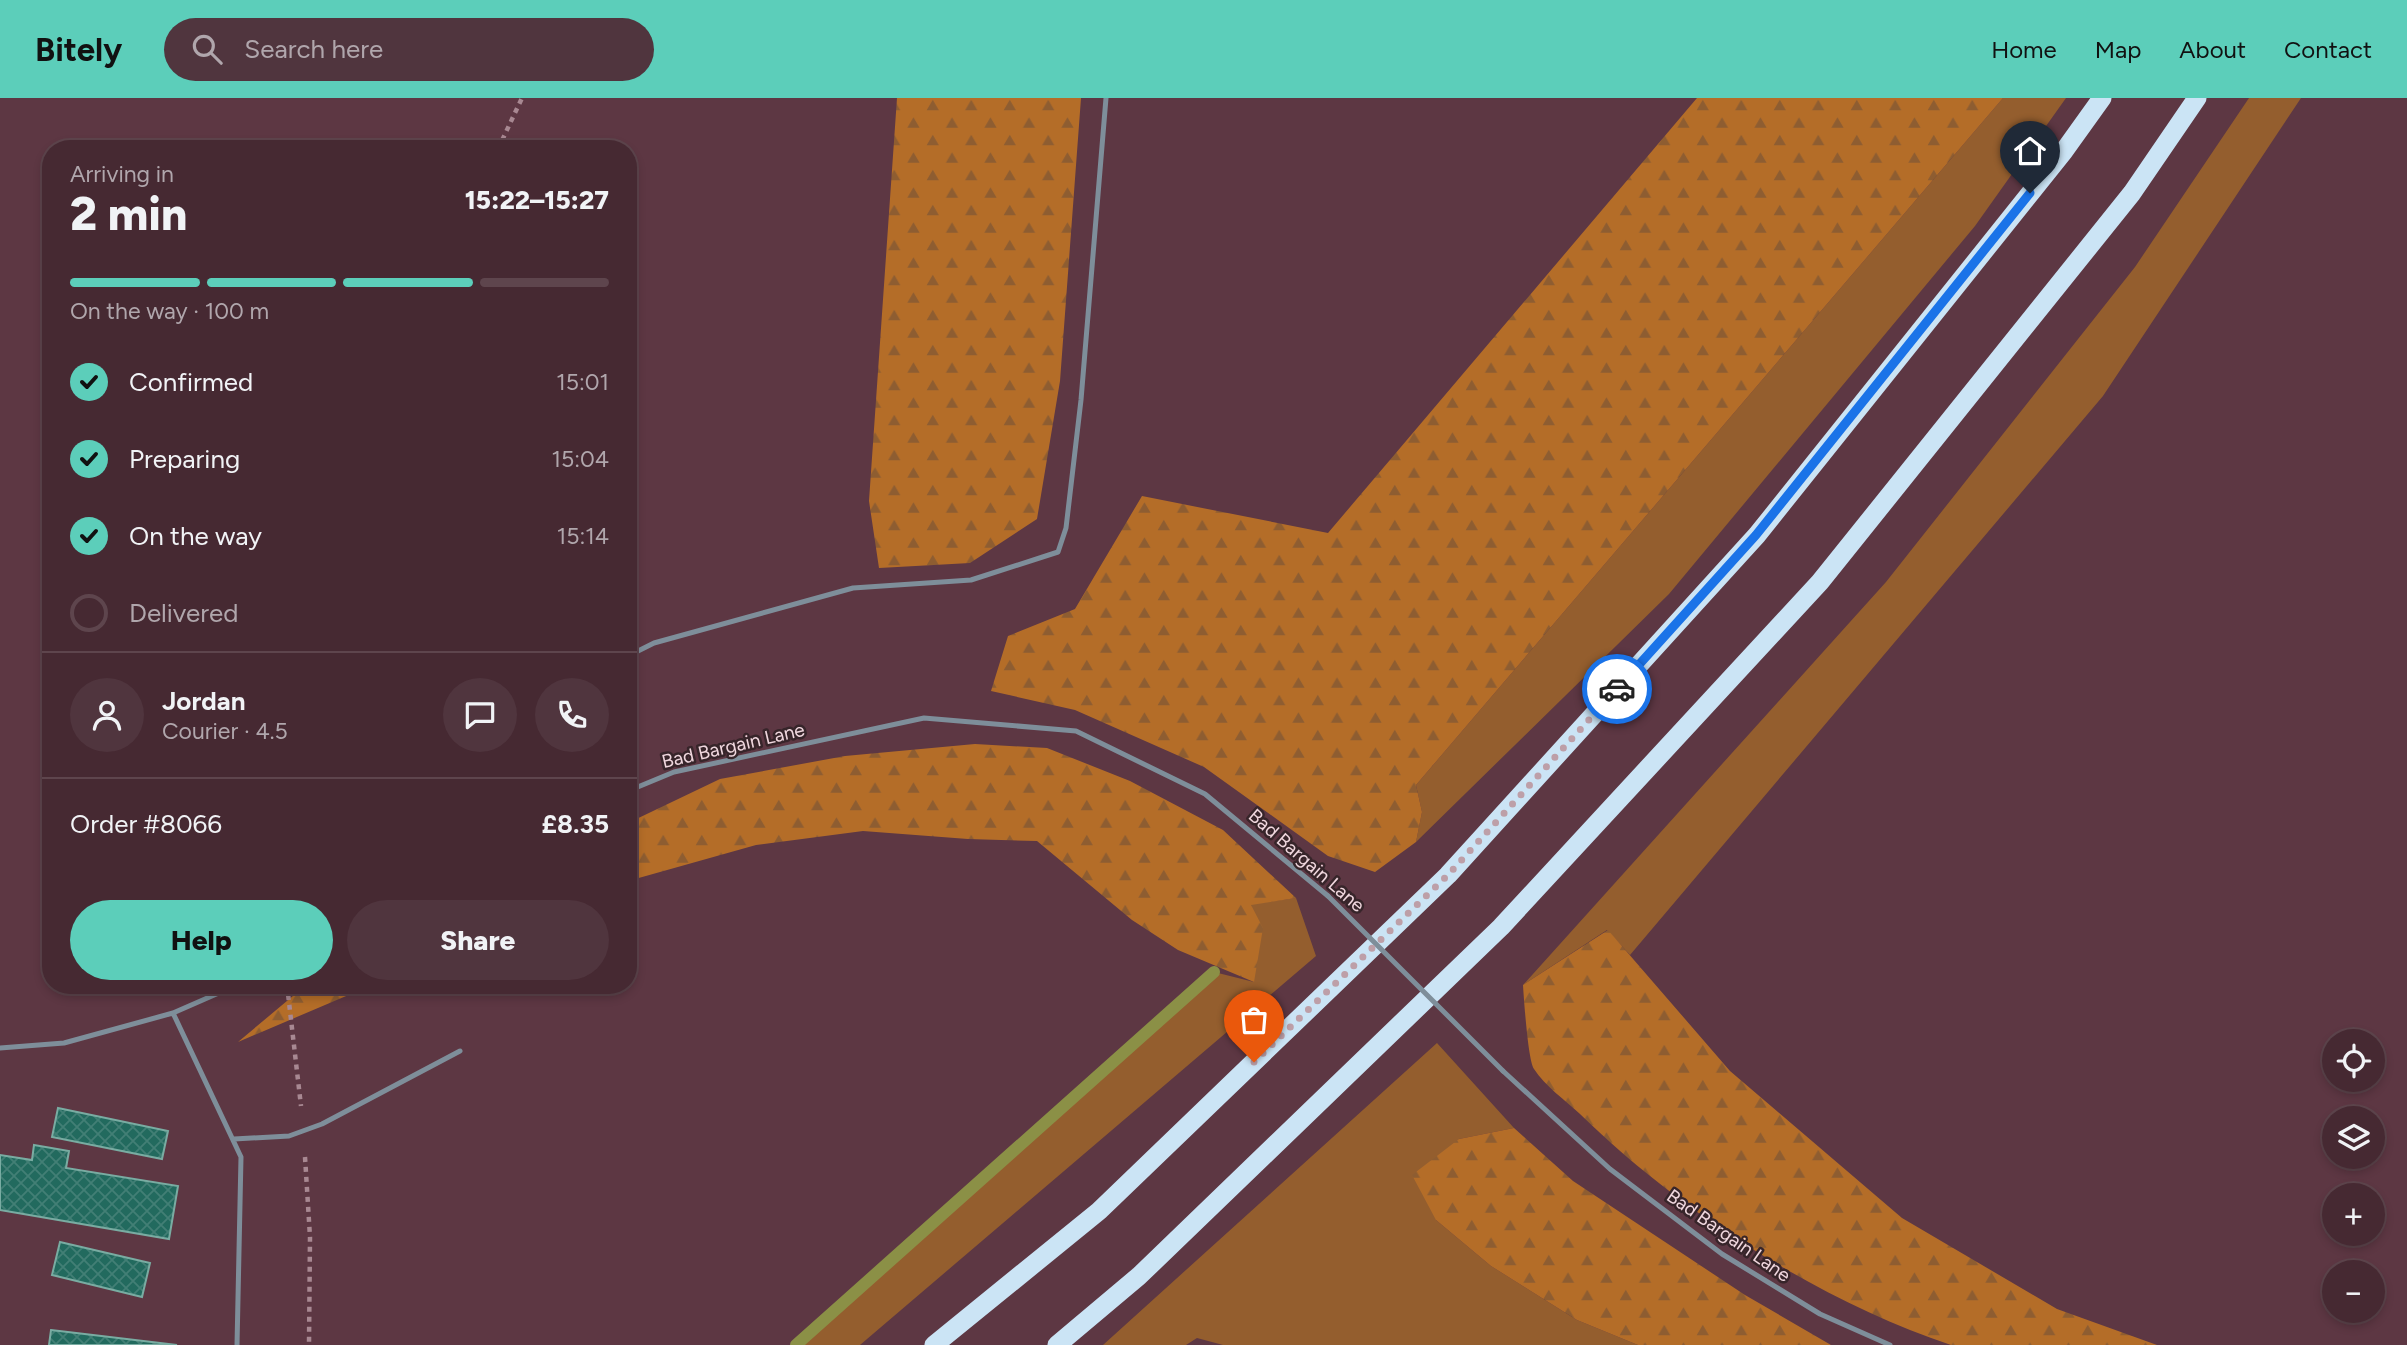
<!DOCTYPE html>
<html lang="en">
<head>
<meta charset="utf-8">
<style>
	body { margin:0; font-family:Figtree,sans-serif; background:#50353e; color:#f1f3f6; height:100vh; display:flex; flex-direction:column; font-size:26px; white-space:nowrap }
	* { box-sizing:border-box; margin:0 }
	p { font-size:23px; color:#b0a6ac }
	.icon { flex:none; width:38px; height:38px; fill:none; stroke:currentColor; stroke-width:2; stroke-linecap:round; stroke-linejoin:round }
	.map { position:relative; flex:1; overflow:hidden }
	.drawer { position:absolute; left:42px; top:42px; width:595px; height:854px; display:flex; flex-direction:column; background:#462932; border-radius:28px; box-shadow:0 4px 10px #0003,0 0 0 2px #5e454d }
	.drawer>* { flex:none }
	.fabs { position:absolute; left:2322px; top:931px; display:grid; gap:14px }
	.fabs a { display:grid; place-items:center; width:63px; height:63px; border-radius:50%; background:#462932; box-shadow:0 4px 10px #0003,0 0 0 2px #5e454d; font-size:35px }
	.pin { position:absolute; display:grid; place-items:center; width:60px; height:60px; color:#fff; margin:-72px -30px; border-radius:50% 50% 50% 0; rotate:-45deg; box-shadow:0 0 7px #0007 }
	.pin .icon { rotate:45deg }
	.courier { position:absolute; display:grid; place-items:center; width:70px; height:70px; margin:-35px; border:5px solid #1a73e8; border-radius:50%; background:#fff; color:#222; box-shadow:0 2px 9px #0007 }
	.overview em { font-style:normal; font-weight:800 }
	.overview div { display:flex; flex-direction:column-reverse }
	.overview { display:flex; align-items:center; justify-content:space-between; height:119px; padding:0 28px }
	h1 { font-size:46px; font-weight:800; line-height:52px }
	.bar { display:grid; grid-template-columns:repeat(4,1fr); gap:10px 7px; align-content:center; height:84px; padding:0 28px }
	.bar i { height:9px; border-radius:5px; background:#5e454d }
	.bar .on { background:#5cceba }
	.bar p { grid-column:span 4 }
	.line { display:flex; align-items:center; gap:18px; padding:0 28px; border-top:2px solid #5e454d }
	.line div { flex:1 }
	.round { display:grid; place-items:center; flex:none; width:74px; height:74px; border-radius:37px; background:#50353e }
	ol { padding:0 28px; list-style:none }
	li { display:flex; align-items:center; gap:21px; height:77px }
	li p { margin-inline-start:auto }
	li .icon { padding:7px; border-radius:50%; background:#5cceba; color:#111; stroke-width:4 }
	li:last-child { color:#b0a6ac }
	li i { width:38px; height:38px; border:4px solid #5e454d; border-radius:50% }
	.button { display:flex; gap:14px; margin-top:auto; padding:14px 28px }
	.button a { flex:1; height:80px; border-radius:42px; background:#5cceba; color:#111; font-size:28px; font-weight:800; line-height:80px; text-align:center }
	.button a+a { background:#50353e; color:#f1f3f6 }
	header { display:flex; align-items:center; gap:42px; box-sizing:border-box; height:98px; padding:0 35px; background:#5cceba; color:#111 }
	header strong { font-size:33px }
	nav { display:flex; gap:38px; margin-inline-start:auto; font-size:24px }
	.search { width:490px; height:63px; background:#50353e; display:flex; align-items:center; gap:18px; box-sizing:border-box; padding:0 24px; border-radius:38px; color:#b0a6ac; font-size:26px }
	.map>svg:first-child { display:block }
	.green { fill:#945e2e }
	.forest { fill:url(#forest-firs) }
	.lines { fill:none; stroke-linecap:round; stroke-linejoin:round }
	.stream { stroke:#8b9046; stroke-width:12 }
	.building { fill:url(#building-cross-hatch); stroke:#79aca2; stroke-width:2 }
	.path { stroke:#a88892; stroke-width:4.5; stroke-dasharray:5 5; stroke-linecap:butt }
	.service { stroke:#7e8e9a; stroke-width:5 }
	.trunk { stroke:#cbe4f5; stroke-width:19 }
	.service-bridge { stroke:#7e8e9a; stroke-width:5 }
	.done { stroke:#bd9fa8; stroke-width:7; stroke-dasharray:0 12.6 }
	.route { stroke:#1a73e8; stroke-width:9 }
	.labels { text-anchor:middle; stroke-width:5; stroke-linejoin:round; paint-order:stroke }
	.street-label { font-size:19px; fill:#f0d7de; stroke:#37252a }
</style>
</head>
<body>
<header>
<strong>Bitely</strong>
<div class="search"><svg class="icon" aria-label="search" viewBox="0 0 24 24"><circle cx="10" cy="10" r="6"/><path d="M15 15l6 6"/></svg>Search here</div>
<nav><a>Home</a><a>Map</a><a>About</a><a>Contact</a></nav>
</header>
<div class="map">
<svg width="2407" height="1247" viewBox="0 0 2407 1247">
	<defs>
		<pattern id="forest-firs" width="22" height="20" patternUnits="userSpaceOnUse" patternTransform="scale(1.75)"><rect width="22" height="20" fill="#b46d28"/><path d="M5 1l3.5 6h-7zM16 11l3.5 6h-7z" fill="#8e5d31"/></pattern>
		<pattern id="building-cross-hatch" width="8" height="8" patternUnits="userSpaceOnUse" patternTransform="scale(1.75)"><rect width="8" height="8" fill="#226a5e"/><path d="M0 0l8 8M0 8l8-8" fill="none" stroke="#427f75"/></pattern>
	</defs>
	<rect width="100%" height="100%" fill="#5d3743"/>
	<!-- green -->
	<path class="green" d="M2003 0H2066L1975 128 1669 496 1416 744 1422 714 1416 687Z
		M2249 0H2301L2103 298 1630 857 1607 832 1523 887 1886 484 2135 169Z
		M1296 800 1316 858 860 1247H796L1214 874 1254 884 1251 806Z
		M1437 945 1514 1030 1459 1041 1436 1122 1491 1168 1577 1222 1638 1247H1223L1197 1240 1186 1247H1103Z"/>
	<!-- forest -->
	<path class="forest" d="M897 0H1081L1060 283 1037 421 970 465 879 470 869 403Z
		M1697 0H2003L1416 687 1422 714 1416 744 1375 774 1328 758 1204 669 1075 612 991 593 1008 538 1075 511 1142 398 1328 435Z
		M975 646 1047 650 1130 683 1223 732 1296 800 1251 807 1263 830 1254 884 1178 852 1132 822 1037 743 968 741 863 733 756 747 628 783V725L720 681 845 658Z
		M1608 832 1730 973 1902 1120 2057 1211 2157 1247H1951C1819 1203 1679 1113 1580 1016 1565 1002 1545 988 1534 971 1528 962 1524 902 1523 887Z
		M306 887H372L238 944Z
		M1514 1030 1573 1083 1745 1197 1831 1247H1638L1577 1222 1491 1168 1436 1122 1412 1077 1459 1041Z"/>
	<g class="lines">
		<!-- stream -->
		<path class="stream" d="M796 1247 1214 874"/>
	</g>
	<!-- building -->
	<path class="building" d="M58 1010 168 1033 162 1061 52 1039Z
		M34 1047 69 1053 66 1070 178 1088 169 1141 0 1112V1057L32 1062Z
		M60 1144 150 1165 142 1199 52 1177Z
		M51 1232 177 1247H49Z"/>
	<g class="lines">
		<!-- path -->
		<path class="path" d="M498 51 522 0
			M287 887 301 1008
			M305 1059 310 1139 309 1247"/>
		<!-- service -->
		<path class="service" d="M628 558 654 545 853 490 971 482 1058 454 1066 430 1081 302 1106 0
			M628 693 674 674 924 620 1076 633 1205 696 1328 798
			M173 915 241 1059 237 1247
			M0 950 64 945 173 915 237 887
			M1503 973 1610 1071 1722 1156 1820 1216 1890 1247
			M234 1041 289 1038 322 1026 460 953"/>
		<!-- trunk -->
		<path class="trunk" d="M934 1247 1099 1113 1448 777 1757 437 2064 53 2102 0
			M1057 1247 1139 1178 1501 829 1820 484 2132 95 2197 0"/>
		<!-- service-bridge -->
		<path class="service-bridge" d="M1328 798 1503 973"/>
	</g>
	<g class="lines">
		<!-- done -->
		<path class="done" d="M1254 964 1448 777 1617 591"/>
		<!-- route -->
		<path class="route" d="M1617 591 1756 437 2030 95"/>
	</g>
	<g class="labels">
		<!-- street labels -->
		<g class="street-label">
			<text transform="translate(733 647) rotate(-13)" y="7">Bad Bargain Lane</text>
			<text transform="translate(1307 762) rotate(41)" y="7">Bad Bargain Lane</text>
			<text transform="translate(1729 1137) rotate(35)" y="7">Bad Bargain Lane</text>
		</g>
	</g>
</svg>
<div class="fabs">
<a><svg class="icon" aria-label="locate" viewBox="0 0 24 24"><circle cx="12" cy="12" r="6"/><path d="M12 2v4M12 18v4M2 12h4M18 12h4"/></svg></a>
<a><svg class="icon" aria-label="layers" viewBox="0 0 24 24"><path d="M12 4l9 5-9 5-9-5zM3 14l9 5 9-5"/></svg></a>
<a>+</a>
<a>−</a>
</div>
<div class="pin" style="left:1254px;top:964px;background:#ea580c"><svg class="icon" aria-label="bag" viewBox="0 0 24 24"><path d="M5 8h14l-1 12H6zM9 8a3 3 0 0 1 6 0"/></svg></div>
<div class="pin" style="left:2030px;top:95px;background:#1f2937"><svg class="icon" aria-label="home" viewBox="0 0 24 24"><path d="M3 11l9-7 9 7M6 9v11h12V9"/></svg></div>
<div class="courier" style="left:1617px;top:591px"><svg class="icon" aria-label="car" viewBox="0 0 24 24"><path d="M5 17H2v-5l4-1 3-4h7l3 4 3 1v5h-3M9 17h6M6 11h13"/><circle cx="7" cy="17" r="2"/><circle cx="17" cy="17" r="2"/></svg></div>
<section class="drawer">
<div class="overview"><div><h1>2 min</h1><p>Arriving in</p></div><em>15:22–15:27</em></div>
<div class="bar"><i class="on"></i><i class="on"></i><i class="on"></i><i></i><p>On the way · 100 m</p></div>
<ol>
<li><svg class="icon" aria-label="check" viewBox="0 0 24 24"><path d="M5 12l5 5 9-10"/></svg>Confirmed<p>15:01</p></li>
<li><svg class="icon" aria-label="check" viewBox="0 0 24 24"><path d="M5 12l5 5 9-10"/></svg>Preparing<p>15:04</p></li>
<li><svg class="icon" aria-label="check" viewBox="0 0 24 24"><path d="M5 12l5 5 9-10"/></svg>On the way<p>15:14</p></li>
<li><i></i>Delivered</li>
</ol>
<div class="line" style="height:126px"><a class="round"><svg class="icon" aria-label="person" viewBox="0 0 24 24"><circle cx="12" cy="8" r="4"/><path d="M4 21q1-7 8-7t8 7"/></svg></a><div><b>Jordan</b><p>Courier · 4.5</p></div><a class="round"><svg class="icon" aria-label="chat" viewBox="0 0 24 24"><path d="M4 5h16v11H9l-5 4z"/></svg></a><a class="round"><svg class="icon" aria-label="phone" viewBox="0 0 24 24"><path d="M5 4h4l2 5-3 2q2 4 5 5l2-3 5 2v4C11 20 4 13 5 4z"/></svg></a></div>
<div class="line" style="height:91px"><div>Order #8066</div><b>£8.35</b></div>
<div class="button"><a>Help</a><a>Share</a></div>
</section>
</div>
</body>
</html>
